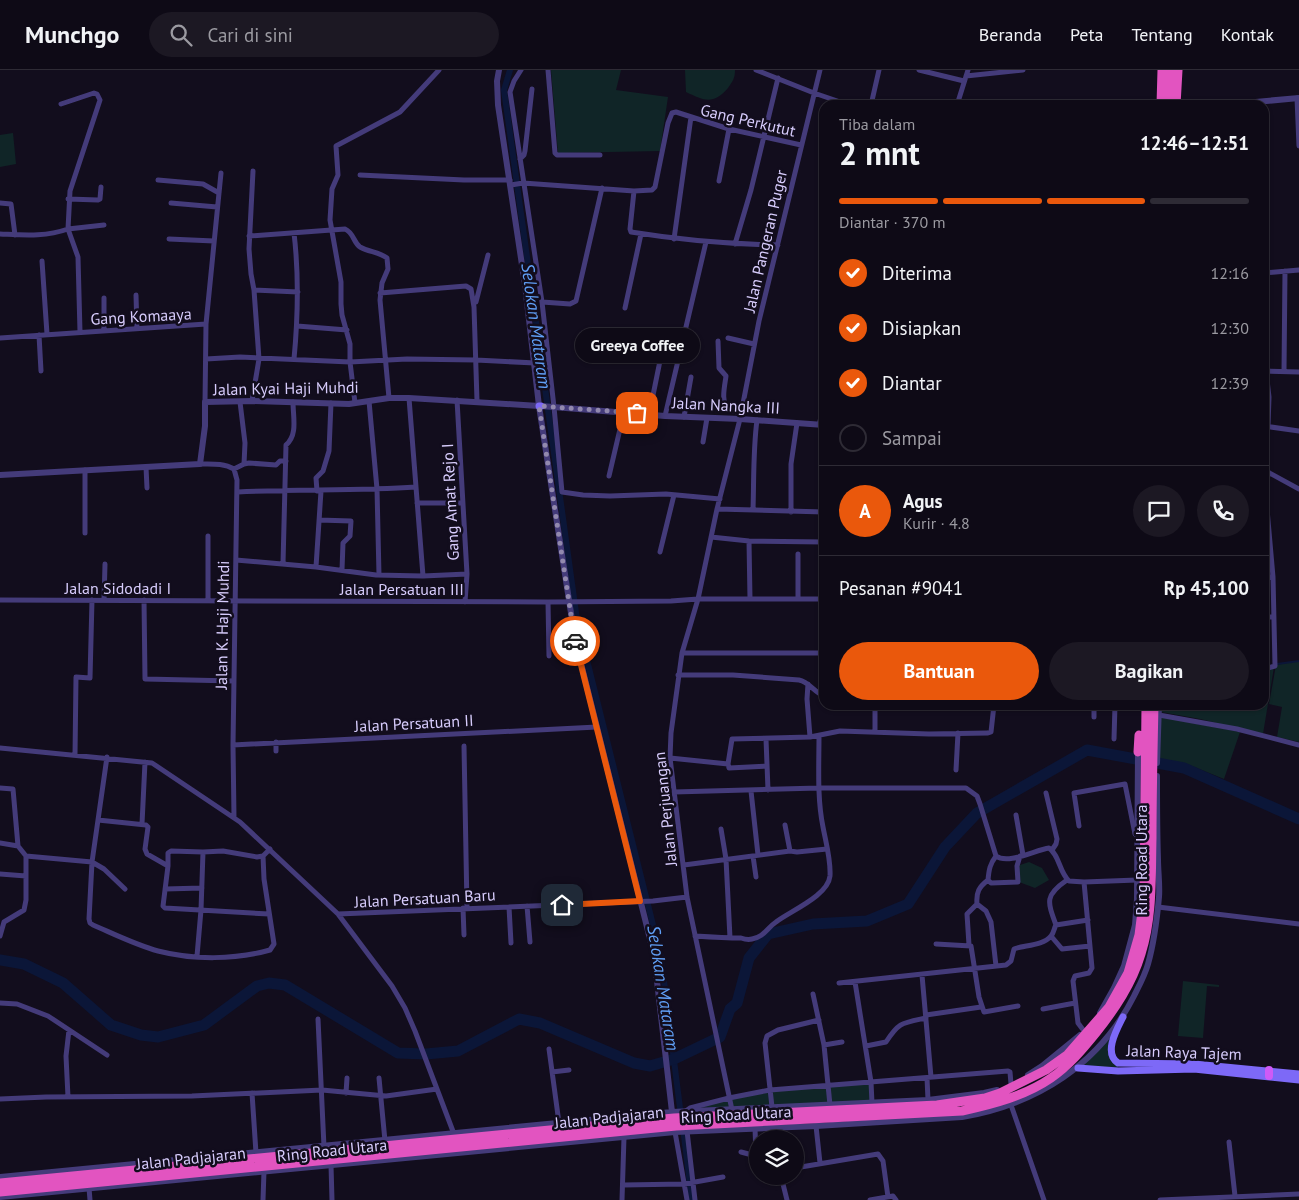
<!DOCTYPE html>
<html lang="id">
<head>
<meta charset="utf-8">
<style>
	body { margin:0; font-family:"PT Sans",sans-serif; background:#1c1823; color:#f1f3f6; height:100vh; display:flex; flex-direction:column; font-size:19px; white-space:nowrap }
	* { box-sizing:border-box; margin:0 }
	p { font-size:16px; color:#9b9aa1 }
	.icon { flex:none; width:28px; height:28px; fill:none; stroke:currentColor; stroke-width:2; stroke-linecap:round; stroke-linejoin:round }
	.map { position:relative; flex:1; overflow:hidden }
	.side { position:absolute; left:819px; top:30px; width:450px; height:610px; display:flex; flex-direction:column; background:#0e0a16; border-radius:15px; box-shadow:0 1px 4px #0004,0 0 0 1px #2e2b35 }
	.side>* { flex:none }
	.controls { position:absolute; left:749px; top:1060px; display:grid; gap:10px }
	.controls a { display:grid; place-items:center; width:55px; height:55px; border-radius:50%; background:#0e0a16; box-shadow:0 1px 4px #0004,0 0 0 1px #2e2b35; font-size:25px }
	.pin { position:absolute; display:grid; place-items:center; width:42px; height:42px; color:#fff; margin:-21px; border-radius:10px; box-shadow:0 2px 8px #0006 }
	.courier { position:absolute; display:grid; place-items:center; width:50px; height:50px; margin:-25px; border:4px solid #ea580c; border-radius:50%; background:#fff; color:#222; box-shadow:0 1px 6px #0007 }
	.bubble { position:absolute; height:35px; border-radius:18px; background:#0e0a16; box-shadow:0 1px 4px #0004,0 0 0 1px #2e2b35; font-size:16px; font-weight:700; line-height:35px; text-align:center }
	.headline em { font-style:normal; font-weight:700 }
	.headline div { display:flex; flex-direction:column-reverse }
	.headline { display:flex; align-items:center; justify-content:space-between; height:85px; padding:0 20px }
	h1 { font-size:32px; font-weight:700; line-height:38px }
	.bar { display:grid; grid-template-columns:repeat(4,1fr); gap:8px 5px; align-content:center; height:60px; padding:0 20px }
	.bar i { height:6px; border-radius:4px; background:#2e2b35 }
	.bar .on { background:#ea580c }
	.bar p { grid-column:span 4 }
	.line { display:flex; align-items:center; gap:12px; padding:0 20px; border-top:1px solid #2e2b35 }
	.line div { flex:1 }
	.round { display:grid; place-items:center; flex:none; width:52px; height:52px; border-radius:26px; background:#1c1823 }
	ol { padding:0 20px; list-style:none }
	li { display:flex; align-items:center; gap:15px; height:55px }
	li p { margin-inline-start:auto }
	li .icon { padding:5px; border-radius:50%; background:#ea580c; color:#fff; stroke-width:4 }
	li:last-child { color:#9b9aa1 }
	li i { width:28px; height:28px; border:2px solid #2e2b35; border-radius:50% }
	.button { display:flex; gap:10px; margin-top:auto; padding:10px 20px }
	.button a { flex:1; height:58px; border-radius:30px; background:#ea580c; color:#fff; font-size:20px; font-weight:700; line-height:58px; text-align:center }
	.button a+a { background:#1c1823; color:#f1f3f6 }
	header { display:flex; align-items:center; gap:30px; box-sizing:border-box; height:70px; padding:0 25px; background:#0e0a16; border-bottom:1px solid #2e2b35 }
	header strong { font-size:24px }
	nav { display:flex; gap:28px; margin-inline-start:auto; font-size:18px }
	.search { width:350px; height:45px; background:#1c1823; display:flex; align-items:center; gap:12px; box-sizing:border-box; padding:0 18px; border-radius:28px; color:#9b9aa1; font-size:19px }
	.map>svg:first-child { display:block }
	.green { fill:#102527 }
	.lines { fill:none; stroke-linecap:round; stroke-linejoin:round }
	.stream { stroke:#0b1638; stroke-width:2 }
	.canal { stroke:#0b1638; stroke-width:6 }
	.river { stroke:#0b1638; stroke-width:11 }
	.minor { stroke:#443b7a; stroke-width:5 }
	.tertiary { stroke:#443b7a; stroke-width:6 }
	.secondary { stroke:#7d69f7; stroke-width:7 }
	.primary { stroke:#ce5af6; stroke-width:8 }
	.trunk { stroke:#e254c0; stroke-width:9 }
	.done { stroke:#9289ae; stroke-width:5; stroke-dasharray:0 9 }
	.route { stroke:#ea580c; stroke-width:6 }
	.labels { text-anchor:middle; stroke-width:5; stroke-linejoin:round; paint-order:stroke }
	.street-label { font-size:16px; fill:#d7ccfc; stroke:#120d1d }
	.water-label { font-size:18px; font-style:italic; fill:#609ff6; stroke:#120d1d }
</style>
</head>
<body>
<header>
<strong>Munchgo</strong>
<div class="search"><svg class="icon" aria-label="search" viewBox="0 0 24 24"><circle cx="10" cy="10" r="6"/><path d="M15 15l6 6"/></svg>Cari di sini</div>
<nav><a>Beranda</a><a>Peta</a><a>Tentang</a><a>Kontak</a></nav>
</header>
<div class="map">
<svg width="1299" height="1130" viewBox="0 0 1299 1130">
	<rect width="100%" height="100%" fill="#120d1d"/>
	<!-- green -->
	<path class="green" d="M551 0H621L616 20 668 27 660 81 558 83Z
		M685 0H735C735 8 733 11 728 18 713 35 705 31 686 22Z
		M13 63 16 94 0 97V65Z
		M1299 591V672L1277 667 1282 637 1269 634 1276 595Z
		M1274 597 1263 664 1200 649 1161 642V635H1264V600Z
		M1160 647 1240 662 1224 709 1187 694 1159 692Z
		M1029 792 1042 798 1049 810 1035 818 1019 812 1017 796Z
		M1183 911 1219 915V917L1207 916 1203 968 1178 966Z
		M1119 953 1111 976 1119 995 1117 999 1082 997Z
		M871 1012 872 1033 690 1038 770 1020Z"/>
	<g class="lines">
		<!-- stream -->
		<path class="stream" d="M1277 594 1299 591"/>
		<!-- canal -->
		<path class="canal" d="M510 0 504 20 577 550 661 887 681 1046
			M683 1058 692 1130"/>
		<!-- river -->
		<path class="river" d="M0 890 24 894 63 913 111 955 141 965 158 967 204 955 257 916 269 913 285 915 398 983 426 984 458 981 519 949 540 953 634 993 650 996 674 989 720 967 730 939 737 933 749 888 768 864 813 854 867 851 908 834 945 777 977 743 1087 680 1184 698 1299 749"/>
		<!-- minor -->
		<path class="minor" d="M521 0 514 11 510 22 542 232 554 337 562 422 583 425 610 426 666 424 720 429
			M548 0 555 83 557 85H600
			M756 0 814 23 849 35
			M919 0 964 11
			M966 6 1023 0
			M1297 28 1299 76
			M871 35 879 0
			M908 35V34
			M957 35 968 0
			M520 89 524 85 525 81 532 19
			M360 105 464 110H510
			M158 110 203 114 219 123
			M719 111 729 59
			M511 115 523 113 634 121 652 120 655 117 668 53 672 43 676 42 729 59 801 75
			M634 121 630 159 631 162C680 170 728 174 778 175
			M68 129 98 130 100 129 101 117
			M0 133 11 134 15 165
			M171 133 217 137
			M0 164C24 165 45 167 68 159L70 121 100 30 97 24 94 23 61 34
			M249 166 345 159C354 163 353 172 360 177 369 182 379 182 387 188L388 199 382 213 380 230 389 328
			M169 169 214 171
			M674 169 691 47
			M735 174 751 120 778 8
			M42 191 47 264
			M1264 203 1299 200
			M254 220 298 222
			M380 223 466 216 471 219 474 237 477 331
			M136 225 137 259
			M104 228V260
			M476 232 488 185
			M542 232 570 234 576 231 602 118
			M625 238 641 164
			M297 256 347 260
			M80 262 78 187 68 159 104 155
			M39 265 41 301
			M0 268 206 254
			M728 268 754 274
			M718 271 719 298 726 306C725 315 720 333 729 339 732 341 737 342 741 343
			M206 289 240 287 350 292 407 289 476 290 535 293
			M294 289C298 247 299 205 294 163
			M1264 301 1299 302
			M1266 301 1269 327 1268 357
			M1284 301 1285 201
			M409 328 423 506
			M457 330 467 504 465 532
			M252 331 259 289 254 220 251 204 249 179 253 101
			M369 331 377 419 379 505
			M205 332 206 254 221 103
			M240 332 245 373 244 394
			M355 333 350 292V274L342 245 341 234V212L330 150 332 119 338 105 336 76 400 42 439 0
			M649 345 663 276
			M665 346 706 172
			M684 347 691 307
			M819 355 824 335
			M1264 356 1299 361
			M703 372 707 348
			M200 394C212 394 224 393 234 399L237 410 233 675 234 747
			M146 397 147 418
			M234 399 244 394 249 393 276 395 280 391H286
			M1264 400 1299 419
			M1264 405 1273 507 1275 596 1264 599
			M609 406 624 342
			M317 421 316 408 323 401 329 381 331 333
			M238 422C297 419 357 421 416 417
			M417 433H463
			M717 439 824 442
			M753 440C754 410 753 380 757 350
			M791 442V394L797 353
			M319 450 351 451 350 466 343 473 342 500
			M85 463V400
			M711 467 749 471 824 472
			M749 471 750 529
			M660 482 674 425
			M798 484V529
			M236 490 316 497 376 505 423 506 467 504
			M283 494 286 375C298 365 293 347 293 332
			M316 497 321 421
			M1264 508 1273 507
			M0 530 548 532 671 531 698 529H824
			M104 530 105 494
			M144 530 145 609 234 611
			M208 530V466
			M548 532 549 586
			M1264 547H1274
			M682 583H824
			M678 605H733L799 610C809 612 814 622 824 626
			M808 614 807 629 810 667
			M875 635V661
			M1094 635V647
			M958 637V635
			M1159 645 1237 659 1299 675
			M766 669 768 720
			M1114 669 1115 635
			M276 672V681
			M233 675 597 657
			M464 676 467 838
			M0 678 152 693 240 752 338 844 392 916 405 938 415 961 454 1064
			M75 685 76 607 90 608 92 530
			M107 687 92 792 89 849 90 853 93 855C114 864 136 875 158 881 193 890 235 890 270 880L274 874 264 809 263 786 270 779
			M670 688 728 694
			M767 696 729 698 728 694 732 669 810 667 840 661 929 664 988 663 991 662 994 635
			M956 700 958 663
			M0 718 13 719 18 776 26 786V830L24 840 4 852 0 866
			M751 721 758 785
			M674 722 819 718H966L977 726 980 734 996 786C1008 795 1035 780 1049 778 1060 786 1059 802 1069 811L1084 812 1137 810
			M1046 723 1057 769 1056 774 1052 780
			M1016 745 1023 785
			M98 750 146 755 148 757 145 779 147 784 168 796 163 836 165 838 269 844
			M142 754 145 692
			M785 755 790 781
			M1079 756 1074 723 1125 714 1135 764
			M721 759 726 789 730 868
			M0 773 18 776
			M26 786 92 792 104 799 125 819
			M753 786 756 807
			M996 786C990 794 989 799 988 810L991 813 1018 812 1017 796 1020 786
			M684 795 790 781 797 782 827 779
			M168 796V783L171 781 203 782 223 781 257 787 263 786
			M0 804 26 806
			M988 810C979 817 976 822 977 834L986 841 991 852 996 896
			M1084 812 1092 898 1089 903 1075 906 1073 911 1078 953 1084 961
			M165 819 202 818
			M562 822V835
			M527 836 530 872
			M509 837 511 873
			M1158 837 1299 854
			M463 838 464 865
			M338 844 653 831 687 827
			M1056 855C1047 831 1045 825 1067 810
			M695 866C710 867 725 868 741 868 744 869 748 870 752 869 764 867 767 858 776 852 790 841 828 826 830 806 831 790 826 773 823 757 817 728 819 696 819 666
			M1051 866 1062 879 1090 876
			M936 874 971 876 979 927 984 942 1018 936
			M969 875 967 844 977 834
			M197 886 201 840 203 782
			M922 905 931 1007
			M855 912 871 1012 872 1033
			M839 913 1006 895 1011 891 1014 879C1024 875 1043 876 1051 866 1054 863 1054 858 1056 855L1088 850
			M813 924 824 975 830 1035
			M0 933 17 934 48 946 107 985
			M1043 939 1075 933
			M926 945 981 937
			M318 949 324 1077
			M824 975 842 972
			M866 976 886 972C899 952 902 953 926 948
			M549 979 559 1053
			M552 1002 569 1000
			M379 1008 385 1071
			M927 1008 928 1030
			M252 1023 256 1083
			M346 1023 347 1008
			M68 1027 66 986 69 960
			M0 1029 46 1027 192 1026 322 1020 386 1026 437 1019
			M1011 1035 1044 1130
			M772 1037 765 973 767 966 778 960 819 950
			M732 1040 687 827 670 688 671 663 682 583 698 529 717 439 740 349 759 251 820 0
			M686 1041 690 1038 729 1028 770 1020 1008 1001 1010 1002 1011 1014
			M816 1056 820 1093
			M755 1058 756 1086 758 1087
			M687 1061 695 1130
			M675 1062 687 1130
			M1229 1072 1235 1126
			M741 1082 756 1086
			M331 1095 332 1130
			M795 1098 878 1084 883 1091 888 1127
			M781 1106 787 1130
			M623 1115 684 1114 723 1107
			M89 1118 90 1130
			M263 1130 264 1101
			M622 1130 624 1067
			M870 1130 893 1126 896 1130
			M1160 1130 1299 1124"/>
		<!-- tertiary -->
		<path class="tertiary" d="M499 0 497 11 498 35 525 215 539 336 575 569 654 885 672 1042
			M1222 35 1299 28
			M541 336 665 346 740 349 824 355
			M0 405 200 394 205 356V332L252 331 349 334 389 328H409L539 336
			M1157 693 1159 635
			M1100 943 1114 918 1124 896 1135 855 1137 829 1138 682
			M1028 1005 1042 996 1080 965
			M0 1107 672 1042 928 1030 984 1023 997 1020
			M0 1127 675 1062 816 1056 962 1047C1037 1034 1099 995 1134 926 1139 916 1145 905 1148 894 1154 873 1157 849 1159 827 1160 815 1158 802 1158 789 1157 761 1157 734 1157 706"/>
		<!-- secondary -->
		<path class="secondary" d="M539 336H541
			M1123 947C1117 959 1103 983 1118 993L1194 994 1299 1004
			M1078 998 1118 1001 1194 999 1299 1010"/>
		<!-- primary -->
		<path class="primary" d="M1269 1006V1000"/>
		<!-- trunk -->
		<path class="trunk" d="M1161 35 1162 0
			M1168 35 1169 0
			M1176 35 1178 0
			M1138 682 1139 665
			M0 1113 674 1048 937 1035 985 1028 1000 1023 1046 1000 1067 985 1109 937 1128 903 1139 865 1144 826 1146 635
			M0 1122 676 1056 962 1041C993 1034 1025 1026 1051 1008 1069 996 1083 979 1096 963 1115 939 1132 914 1141 884 1153 846 1151 807 1152 768 1152 724 1153 679 1154 635"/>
	</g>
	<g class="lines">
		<!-- done -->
		<path class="done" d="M575 571 539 336 637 343"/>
		<!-- route -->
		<path class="route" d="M562 835 640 831 575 571"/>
	</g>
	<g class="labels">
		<!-- street labels -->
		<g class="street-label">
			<text transform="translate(748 50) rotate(13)" y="6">Gang Perkutut</text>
			<text transform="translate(765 171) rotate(-77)" y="6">Jalan Pangeran Puger</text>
			<text transform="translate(141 246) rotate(-3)" y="6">Gang Komaaya</text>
			<text transform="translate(286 318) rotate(-1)" y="6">Jalan Kyai Haji Muhdi</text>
			<text transform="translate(726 335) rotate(3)" y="6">Jalan Nangka III</text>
			<text transform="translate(450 432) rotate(-93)" y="6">Gang Amat Rejo I</text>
			<text x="118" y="524">Jalan Sidodadi I</text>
			<text x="402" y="525">Jalan Persatuan III</text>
			<text transform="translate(222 555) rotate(-89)" y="6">Jalan K. Haji Muhdi</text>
			<text transform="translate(414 653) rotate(-3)" y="6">Jalan Persatuan II</text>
			<text transform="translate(665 739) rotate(-96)" y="6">Jalan Perjuangan</text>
			<text transform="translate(1141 790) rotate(-90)" y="6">Ring Road Utara</text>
			<text transform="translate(425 828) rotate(-3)" y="6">Jalan Persatuan Baru</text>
			<text transform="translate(1184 982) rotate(2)" y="6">Jalan Raya Tajem</text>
			<text transform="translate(736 1044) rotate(-3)" y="6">Ring Road Utara</text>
			<text transform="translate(609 1047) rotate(-6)" y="6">Jalan Padjajaran</text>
			<text transform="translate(332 1080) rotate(-6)" y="6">Ring Road Utara</text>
			<text transform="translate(191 1088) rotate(-6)" y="6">Jalan Padjajaran</text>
		</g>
		<!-- water labels -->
		<g class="water-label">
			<text transform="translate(536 256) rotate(82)" y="6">Selokan Mataram</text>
			<text transform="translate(663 918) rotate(81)" y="6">Selokan Mataram</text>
		</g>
	</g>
</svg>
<div class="controls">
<a><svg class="icon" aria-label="layers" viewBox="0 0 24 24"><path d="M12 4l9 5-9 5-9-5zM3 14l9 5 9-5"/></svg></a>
</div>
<div class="pin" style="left:637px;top:343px;background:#ea580c"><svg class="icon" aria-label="bag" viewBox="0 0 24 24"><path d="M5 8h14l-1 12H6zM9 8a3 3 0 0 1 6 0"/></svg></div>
<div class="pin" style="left:562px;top:835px;background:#1f2937"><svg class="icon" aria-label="home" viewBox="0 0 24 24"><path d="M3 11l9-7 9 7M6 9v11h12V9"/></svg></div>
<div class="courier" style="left:575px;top:571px"><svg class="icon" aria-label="car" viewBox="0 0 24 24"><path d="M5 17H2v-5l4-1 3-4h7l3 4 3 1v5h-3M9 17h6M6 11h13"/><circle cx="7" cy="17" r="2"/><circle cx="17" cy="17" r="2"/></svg></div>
<div class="bubble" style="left:575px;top:258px;width:125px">Greeya Coffee</div>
<section class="side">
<div class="headline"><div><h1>2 mnt</h1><p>Tiba dalam</p></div><em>12:46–12:51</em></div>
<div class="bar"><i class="on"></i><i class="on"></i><i class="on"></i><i></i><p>Diantar · 370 m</p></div>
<ol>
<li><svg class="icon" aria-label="check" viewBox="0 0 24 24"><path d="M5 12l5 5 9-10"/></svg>Diterima<p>12:16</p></li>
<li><svg class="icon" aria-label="check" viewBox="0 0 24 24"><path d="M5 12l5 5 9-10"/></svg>Disiapkan<p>12:30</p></li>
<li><svg class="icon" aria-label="check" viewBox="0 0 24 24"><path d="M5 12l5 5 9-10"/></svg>Diantar<p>12:39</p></li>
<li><i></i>Sampai</li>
</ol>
<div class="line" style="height:90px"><b class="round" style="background:#ea580c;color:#fff">A</b><div><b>Agus</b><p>Kurir · 4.8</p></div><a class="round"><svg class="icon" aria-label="chat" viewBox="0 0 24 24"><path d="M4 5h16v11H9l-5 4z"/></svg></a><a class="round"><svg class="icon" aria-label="phone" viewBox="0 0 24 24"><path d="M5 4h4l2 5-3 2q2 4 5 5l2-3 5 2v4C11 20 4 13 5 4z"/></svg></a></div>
<div class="line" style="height:65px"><div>Pesanan #9041</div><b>Rp 45,100</b></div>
<div class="button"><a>Bantuan</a><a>Bagikan</a></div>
</section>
</div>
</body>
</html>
